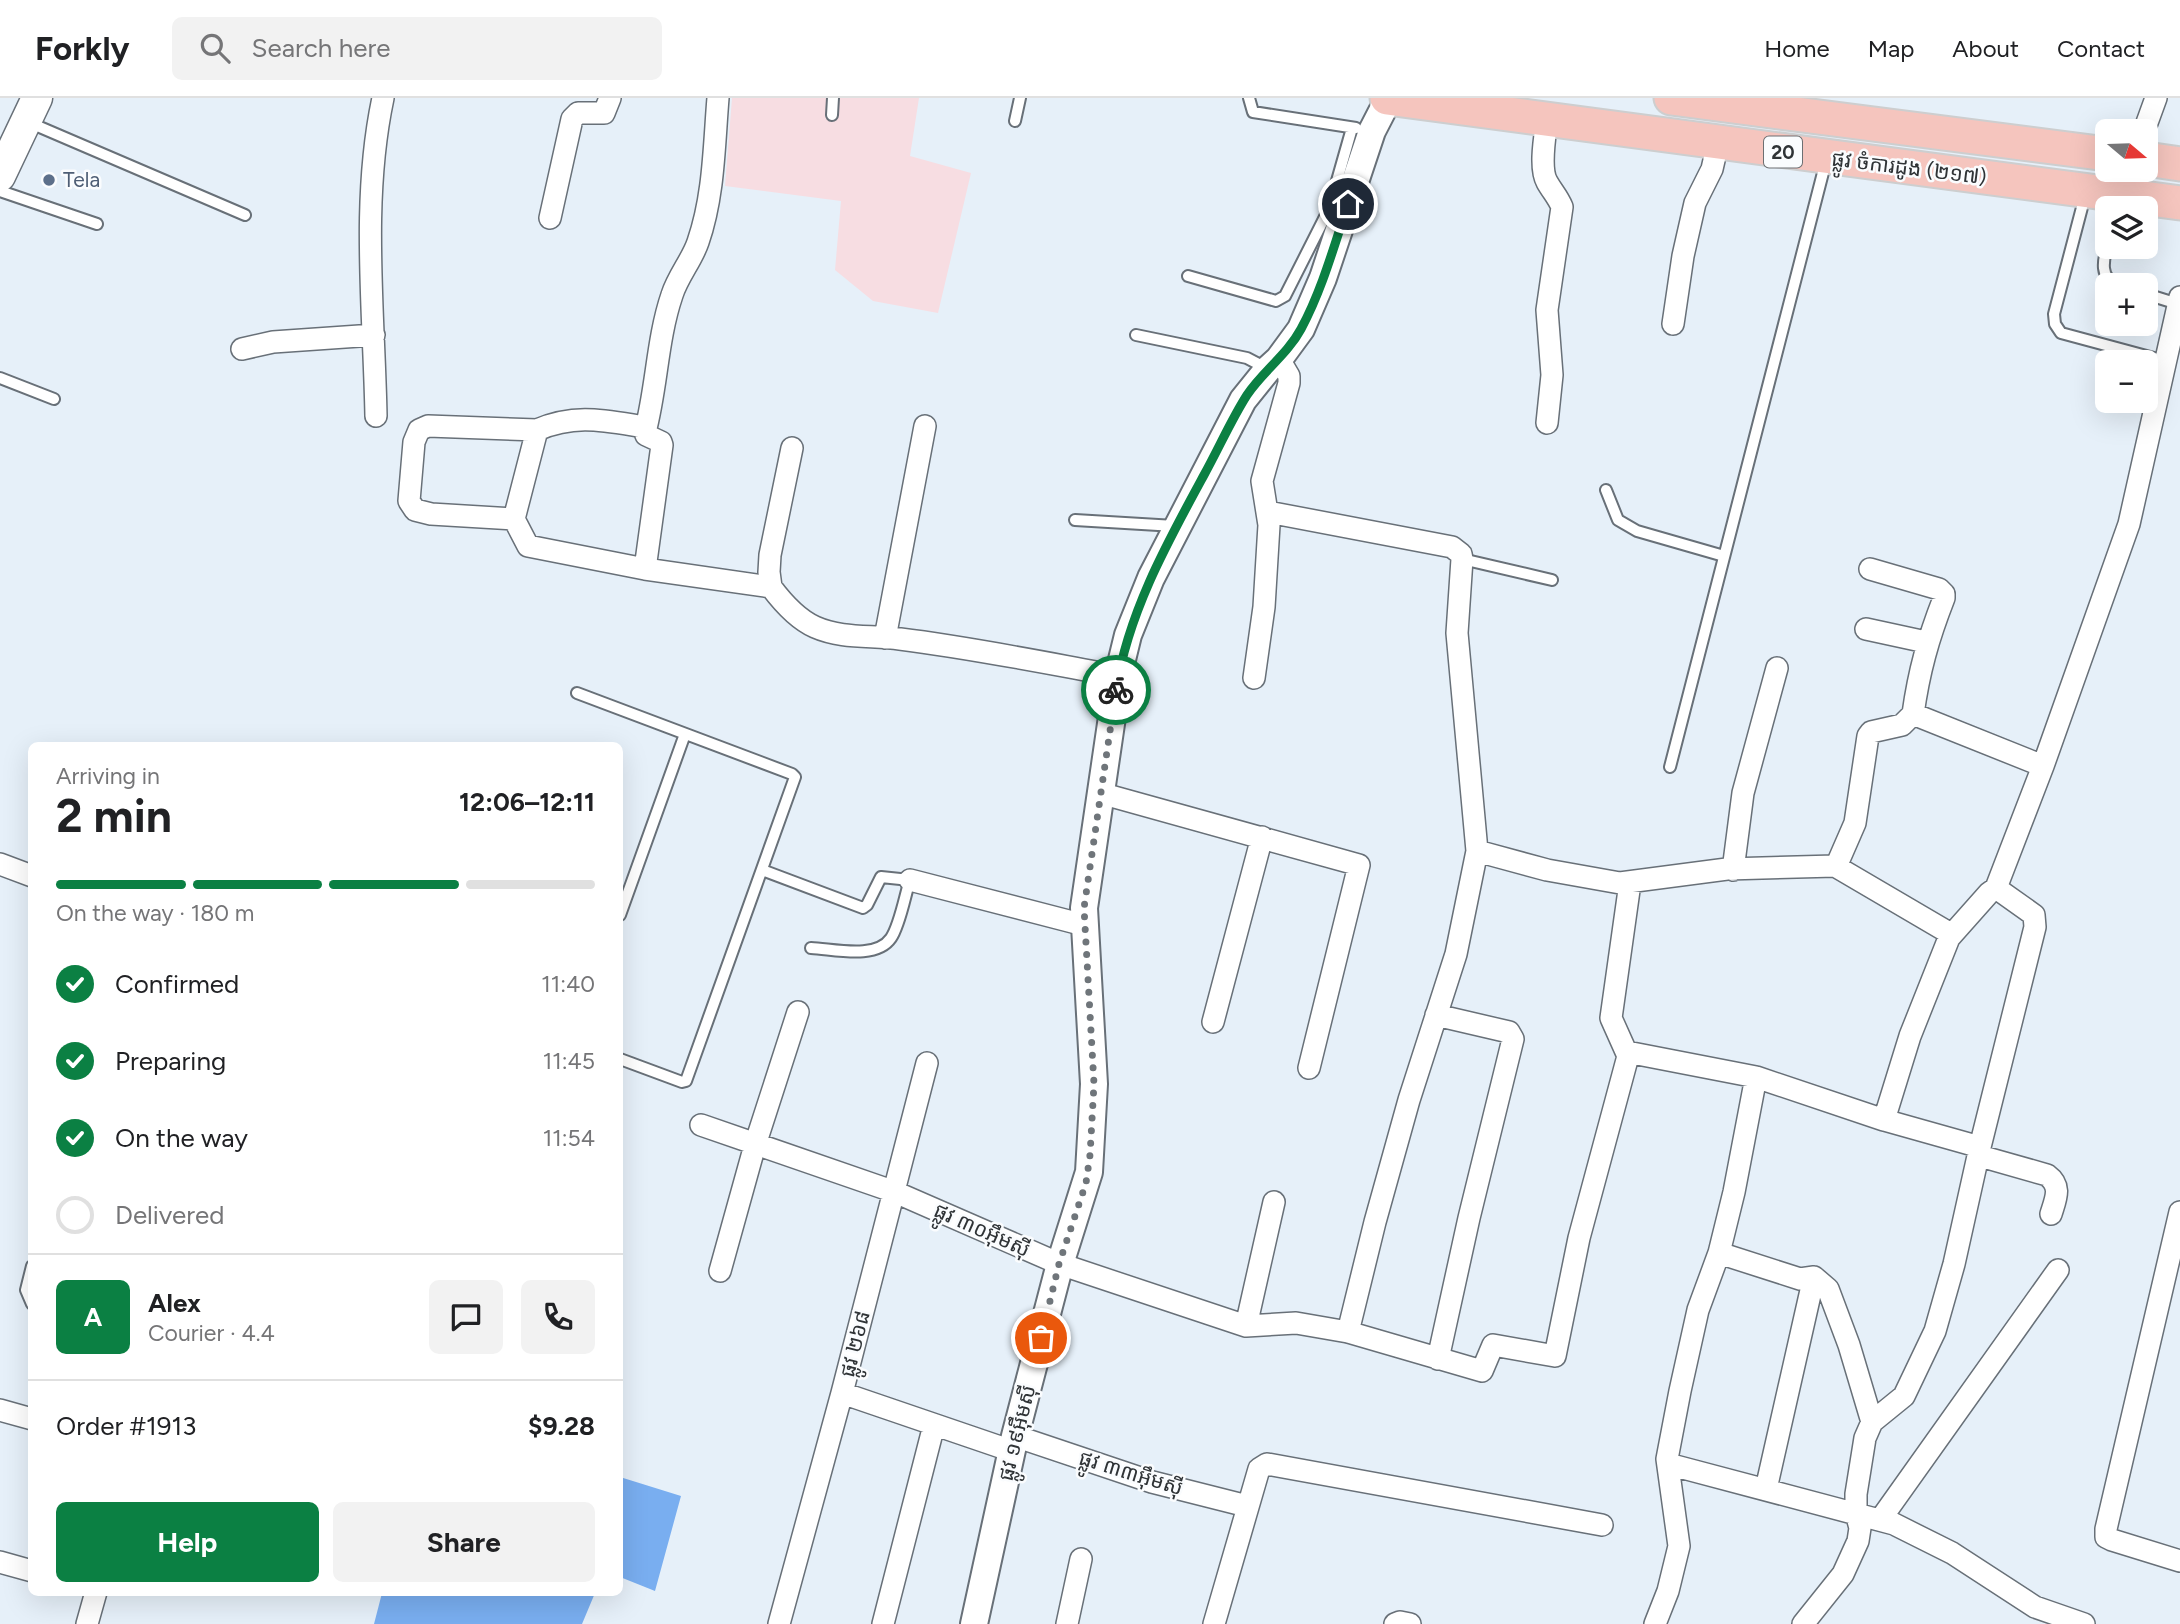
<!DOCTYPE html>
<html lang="en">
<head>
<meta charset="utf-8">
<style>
	body { margin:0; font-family:Figtree,"Noto Sans Khmer",sans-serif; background:#f2f2f2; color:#202124; height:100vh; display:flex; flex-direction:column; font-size:26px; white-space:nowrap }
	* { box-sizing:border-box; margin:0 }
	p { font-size:23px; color:#757577 }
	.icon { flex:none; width:38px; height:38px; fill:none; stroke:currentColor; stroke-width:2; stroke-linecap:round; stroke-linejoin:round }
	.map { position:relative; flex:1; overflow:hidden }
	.panel { position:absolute; left:28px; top:644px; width:595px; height:854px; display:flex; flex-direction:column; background:#fff; border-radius:10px; box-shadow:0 7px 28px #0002 }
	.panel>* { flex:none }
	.needle { width:46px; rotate:109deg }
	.tools { position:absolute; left:2095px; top:21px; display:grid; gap:14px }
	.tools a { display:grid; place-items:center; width:63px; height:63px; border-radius:10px; background:#fff; box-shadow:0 7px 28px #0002; font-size:35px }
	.pin { position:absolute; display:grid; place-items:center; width:60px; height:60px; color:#fff; margin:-30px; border:4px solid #fff; border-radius:50%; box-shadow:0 2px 7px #0007 }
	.courier { position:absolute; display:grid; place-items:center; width:70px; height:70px; margin:-35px; border:5px solid #0b8043; border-radius:50%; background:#fff; color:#222; box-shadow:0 2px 9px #0007 }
	.head em { font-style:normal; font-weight:700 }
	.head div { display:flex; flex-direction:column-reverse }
	.head { display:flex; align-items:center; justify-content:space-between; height:119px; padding:0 28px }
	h1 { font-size:46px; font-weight:700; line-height:52px }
	.bar { display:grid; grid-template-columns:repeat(4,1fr); gap:10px 7px; align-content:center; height:84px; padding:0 28px }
	.bar i { height:9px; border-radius:5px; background:#e0e0e0 }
	.bar .on { background:#0b8043 }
	.bar p { grid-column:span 4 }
	.line { display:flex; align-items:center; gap:18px; padding:0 28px; border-top:2px solid #e0e0e0 }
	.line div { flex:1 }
	.round { display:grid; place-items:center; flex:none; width:74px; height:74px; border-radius:10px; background:#f2f2f2 }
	ol { padding:0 28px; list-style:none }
	li { display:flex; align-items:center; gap:21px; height:77px }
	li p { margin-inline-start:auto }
	li .icon { padding:7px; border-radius:50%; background:#0b8043; color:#fff; stroke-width:4 }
	li:last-child { color:#757577 }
	li i { width:38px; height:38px; border:4px solid #e0e0e0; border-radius:50% }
	.cta { display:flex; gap:14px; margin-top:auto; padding:14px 28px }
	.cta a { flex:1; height:80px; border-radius:10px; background:#0b8043; color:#fff; font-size:28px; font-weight:700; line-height:80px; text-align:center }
	.cta a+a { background:#f2f2f2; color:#202124 }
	header { display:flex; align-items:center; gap:42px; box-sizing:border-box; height:98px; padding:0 35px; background:#fff; border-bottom:2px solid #e0e0e0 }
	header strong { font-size:33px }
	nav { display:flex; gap:38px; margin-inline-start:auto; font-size:24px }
	.search { width:490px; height:63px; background:#f2f2f2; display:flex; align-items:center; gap:18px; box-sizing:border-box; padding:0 24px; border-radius:10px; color:#757577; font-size:26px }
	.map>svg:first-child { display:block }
	.education { fill:#f7dde2 }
	.water { fill:#79aef0 }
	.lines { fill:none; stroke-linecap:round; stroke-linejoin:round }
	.service-casing { stroke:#687078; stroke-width:14 }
	.minor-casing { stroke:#687078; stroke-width:24 }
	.tertiary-casing { stroke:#687078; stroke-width:30 }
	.secondary-casing { stroke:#687078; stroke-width:33 }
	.primary-casing { stroke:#cdcecf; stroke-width:37 }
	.service { stroke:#fff; stroke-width:10 }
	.minor { stroke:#fff; stroke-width:21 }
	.tertiary { stroke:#fff; stroke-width:26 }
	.secondary { stroke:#fff; stroke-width:30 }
	.primary { stroke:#f5c5be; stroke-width:33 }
	.done { stroke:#6f757a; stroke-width:7; stroke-dasharray:0 12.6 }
	.route { stroke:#0b8043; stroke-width:9 }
	.service-dot { fill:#5c6f8a; stroke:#fafcfe; stroke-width:2.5 }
	.labels { text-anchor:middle; stroke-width:5; stroke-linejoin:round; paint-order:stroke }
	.shield { fill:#fafcfe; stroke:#6c6f72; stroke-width:2 }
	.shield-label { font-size:19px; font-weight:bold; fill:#2f3336 }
	.street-label { font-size:21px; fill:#2f3336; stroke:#fafcfe }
	.service-label { font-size:21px; fill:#4e5e75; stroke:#fafcfe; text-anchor:start }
</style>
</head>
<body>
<header>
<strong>Forkly</strong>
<div class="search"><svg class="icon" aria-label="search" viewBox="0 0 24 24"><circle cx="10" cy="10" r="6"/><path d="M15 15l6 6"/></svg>Search here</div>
<nav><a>Home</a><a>Map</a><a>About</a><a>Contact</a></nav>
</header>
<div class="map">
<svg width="2180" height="1526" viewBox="0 0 2180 1526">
	<rect width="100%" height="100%" fill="#e6f0f9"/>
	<!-- education -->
	<path class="education" d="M732 0H919L910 58 971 75 938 215 873 203 835 172 841 103 725 88Z"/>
	<!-- water -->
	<path class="water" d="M620 1379 681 1398 655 1493 620 1479Z
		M382 1495V1494L595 1495 582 1526H374Z"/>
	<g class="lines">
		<defs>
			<path id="service" d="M1249 0 1253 14 1356 30
				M832 17 833 0
				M1015 23 1020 0
				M28 24 245 117
				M0 93 97 126
				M2085 98 2054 216 2055 226 2061 235 2165 263
				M2107 149C2103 163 2100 179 2116 187
				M1188 178 1276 203 1285 198 1329 111 1352 30
				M2146 196 2178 206
				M1136 237 1247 260 1268 271
				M0 280 54 301
				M1606 392 1618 422 1637 433 1724 458
				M1075 422 1175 428
				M1462 461 1552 482
				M577 595 792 676 795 679 686 983 682 984 620 961
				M1670 669 1826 63
				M762 772 863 810 867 807 881 779 910 782C905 797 900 827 891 840 876 862 834 851 811 850
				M620 817 685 636
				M32 1168 26 1192 32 1206"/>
			<path id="minor" d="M1547 22C1545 38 1539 70 1547 84 1552 93 1558 99 1562 109L1547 212 1552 277 1547 325
				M2144 33 2156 0
				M2123 96 2131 72
				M550 120 572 21 578 15H604L610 0
				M1673 226 1683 158 1695 105 1712 71 1718 45
				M242 251 273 244 374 237
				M376 318C374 213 361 103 383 0
				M646 329C606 323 576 315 537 332L514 421 528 448 645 471 771 489C783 505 797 521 815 529 842 541 871 537 900 541 973 550 1046 565 1118 578
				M1268 414 1452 449 1461 456 1462 461 1457 535 1477 753 1456 856 1409 1002 1375 1124 1348 1234
				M514 421 431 416 415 412 409 403 414 344 419 332 428 328 537 332
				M645 471 662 347 661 344 646 337 645 334C657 289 657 241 672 197 678 178 692 162 698 144 714 98 714 48 718 0
				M771 489 769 474 770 457 792 350
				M1866 531 1926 544
				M885 540 925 328
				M1254 580 1264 509 1269 427 1262 383 1289 285V278L1279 261
				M1913 616 2043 668
				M1100 695 1359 767 1309 970
				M1477 753 1547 772 1620 785 1727 771 1835 768 1838 764 1855 725 1868 638 1871 634 1902 627 1913 616C1919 573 1928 541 1944 500V496L1939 491 1870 471
				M0 766 32 778
				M1835 768 1951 836
				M1733 772 1743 695 1777 570
				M910 782 1084 827
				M1436 917 1509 934 1513 941 1469 1120 1438 1261
				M1213 924 1262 739
				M1627 954 1756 979 1884 1022 1980 1049
				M1884 1022 1910 938 1949 840 1989 795 1996 790 2043 668 2129 426 2180 199
				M701 1027 895 1094 1060 1166 1246 1228 1296 1225 1348 1234 1482 1273 1493 1247 1555 1258 1579 1140 1628 958 1611 920 1630 785
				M1980 1058 2047 1077C2062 1088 2056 1100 2051 1116
				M2180 1114 2106 1431V1439L2112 1442 2180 1463
				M1719 1155 1800 1181 1814 1179 1828 1191 1849 1247 1872 1324
				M720 1173 755 1047 798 914
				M1246 1228 1274 1104
				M842 1295 1012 1353
				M0 1312 32 1321
				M1015 1338 1152 1384 1247 1408
				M1668 1366 1894 1426 1952 1455 2035 1509 2084 1526
				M1766 1391 1814 1179
				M1880 1422 2058 1172
				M0 1464 32 1473
				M87 1526 96 1494
				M779 1526 842 1295 927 965
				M883 1526 934 1327
				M1067 1526 1081 1461
				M1214 1526 1259 1371 1267 1366 1602 1427
				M1395 1526 1400 1524 1410 1526
				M1655 1526 1668 1493 1679 1448 1667 1361 1680 1293 1698 1212 1719 1155 1734 1094 1756 979
				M1803 1526 1843 1476 1858 1443 1860 1430 1856 1415V1396L1865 1340 1872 1324 1904 1298 1935 1233 1954 1166 1980 1049 2035 829 2034 817 1996 790"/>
			<path id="tertiary" d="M974 1526 1015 1338 1060 1166 1089 1074 1094 986 1084 810 1118 578 1128 537 1151 480 1243 302 1268 271 1279 261 1301 231 1323 180 1372 33 1389 0"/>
			<path id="secondary" d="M0 78 37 0"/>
			<path id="primary" d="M1387 0 2180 105
				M1671 0 2107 56
				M2146 61 2180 66"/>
		</defs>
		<!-- service casing -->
		<use href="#service" class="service-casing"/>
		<!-- minor casing -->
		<use href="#minor" class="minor-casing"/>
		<!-- tertiary casing -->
		<use href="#tertiary" class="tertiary-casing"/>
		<!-- secondary casing -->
		<use href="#secondary" class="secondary-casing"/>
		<!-- primary casing -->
		<use href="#primary" class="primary-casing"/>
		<!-- service -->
		<use href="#service" class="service"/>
		<!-- minor -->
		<use href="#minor" class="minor"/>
		<!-- tertiary -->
		<use href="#tertiary" class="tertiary"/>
		<!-- secondary -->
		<use href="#secondary" class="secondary"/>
		<!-- primary -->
		<use href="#primary" class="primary"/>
	</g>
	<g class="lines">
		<!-- done -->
		<path class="done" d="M1041 1240 1059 1166 1086 1085 1090 1057 1094 986 1084 810 1116 592"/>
		<!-- route -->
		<path class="route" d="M1116 592C1128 515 1167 445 1204 377 1219 350 1231 322 1247 297 1263 273 1287 257 1301 231 1322 192 1334 148 1348 106"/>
	</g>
	<!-- markers -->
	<circle class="service-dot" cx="49" cy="82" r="7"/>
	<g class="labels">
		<!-- shield labels -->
		<rect class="shield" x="1764" y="38.5" width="38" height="31" rx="5"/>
		<g class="shield-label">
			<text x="1783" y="61">20</text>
		</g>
		<!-- street labels -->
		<g class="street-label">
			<text transform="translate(1909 70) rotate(7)" y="7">ផ្លូវ ចំការដូង (២១៧)</text>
			<text transform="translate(982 1132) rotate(24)" y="7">ផ្លូវ ៣០អ៊ឹមស៊ី</text>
			<text transform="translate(855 1246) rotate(-76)" y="7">ផ្លូវ ២៦៨</text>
			<text transform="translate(1017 1335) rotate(-76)" y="7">ផ្លូវ ១៩អ៊ឹមស៊ី</text>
			<text transform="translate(1131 1375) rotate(17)" y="7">ផ្លូវ ៣៣អ៊ឹមស៊ី</text>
		</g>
		<!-- service labels -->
		<g class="service-label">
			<text x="63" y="89">Tela</text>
		</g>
	</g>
</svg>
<div class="tools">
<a><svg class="needle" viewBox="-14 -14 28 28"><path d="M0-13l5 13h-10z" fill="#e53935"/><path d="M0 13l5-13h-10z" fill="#757577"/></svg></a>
<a><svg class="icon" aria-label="layers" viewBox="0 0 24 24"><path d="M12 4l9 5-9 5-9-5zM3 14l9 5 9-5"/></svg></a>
<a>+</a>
<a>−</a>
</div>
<div class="pin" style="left:1041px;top:1240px;background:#ea580c"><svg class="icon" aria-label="bag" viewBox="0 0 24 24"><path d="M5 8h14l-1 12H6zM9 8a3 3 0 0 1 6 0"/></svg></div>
<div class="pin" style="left:1348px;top:106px;background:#1f2937"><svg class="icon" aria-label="home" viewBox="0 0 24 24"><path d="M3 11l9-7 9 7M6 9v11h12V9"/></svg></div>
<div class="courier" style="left:1116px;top:592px"><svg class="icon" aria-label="bike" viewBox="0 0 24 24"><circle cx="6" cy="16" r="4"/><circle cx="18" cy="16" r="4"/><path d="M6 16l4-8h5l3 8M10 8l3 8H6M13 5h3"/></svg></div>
<section class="panel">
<div class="head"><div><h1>2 min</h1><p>Arriving in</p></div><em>12:06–12:11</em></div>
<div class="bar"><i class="on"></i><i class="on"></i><i class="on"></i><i></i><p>On the way · 180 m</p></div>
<ol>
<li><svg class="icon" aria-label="check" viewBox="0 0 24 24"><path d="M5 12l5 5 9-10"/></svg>Confirmed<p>11:40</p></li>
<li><svg class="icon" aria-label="check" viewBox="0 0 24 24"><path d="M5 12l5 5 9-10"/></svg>Preparing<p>11:45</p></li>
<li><svg class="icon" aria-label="check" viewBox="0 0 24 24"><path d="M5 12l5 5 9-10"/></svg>On the way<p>11:54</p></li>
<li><i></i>Delivered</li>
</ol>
<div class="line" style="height:126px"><b class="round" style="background:#0b8043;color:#fff">A</b><div><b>Alex</b><p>Courier · 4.4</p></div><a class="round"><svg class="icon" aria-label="chat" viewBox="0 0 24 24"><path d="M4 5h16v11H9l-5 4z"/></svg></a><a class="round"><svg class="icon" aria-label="phone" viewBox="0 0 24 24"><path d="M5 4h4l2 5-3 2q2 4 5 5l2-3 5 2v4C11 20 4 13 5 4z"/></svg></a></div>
<div class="line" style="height:91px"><div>Order #1913</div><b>$9.28</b></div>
<div class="cta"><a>Help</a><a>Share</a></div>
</section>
</div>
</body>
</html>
